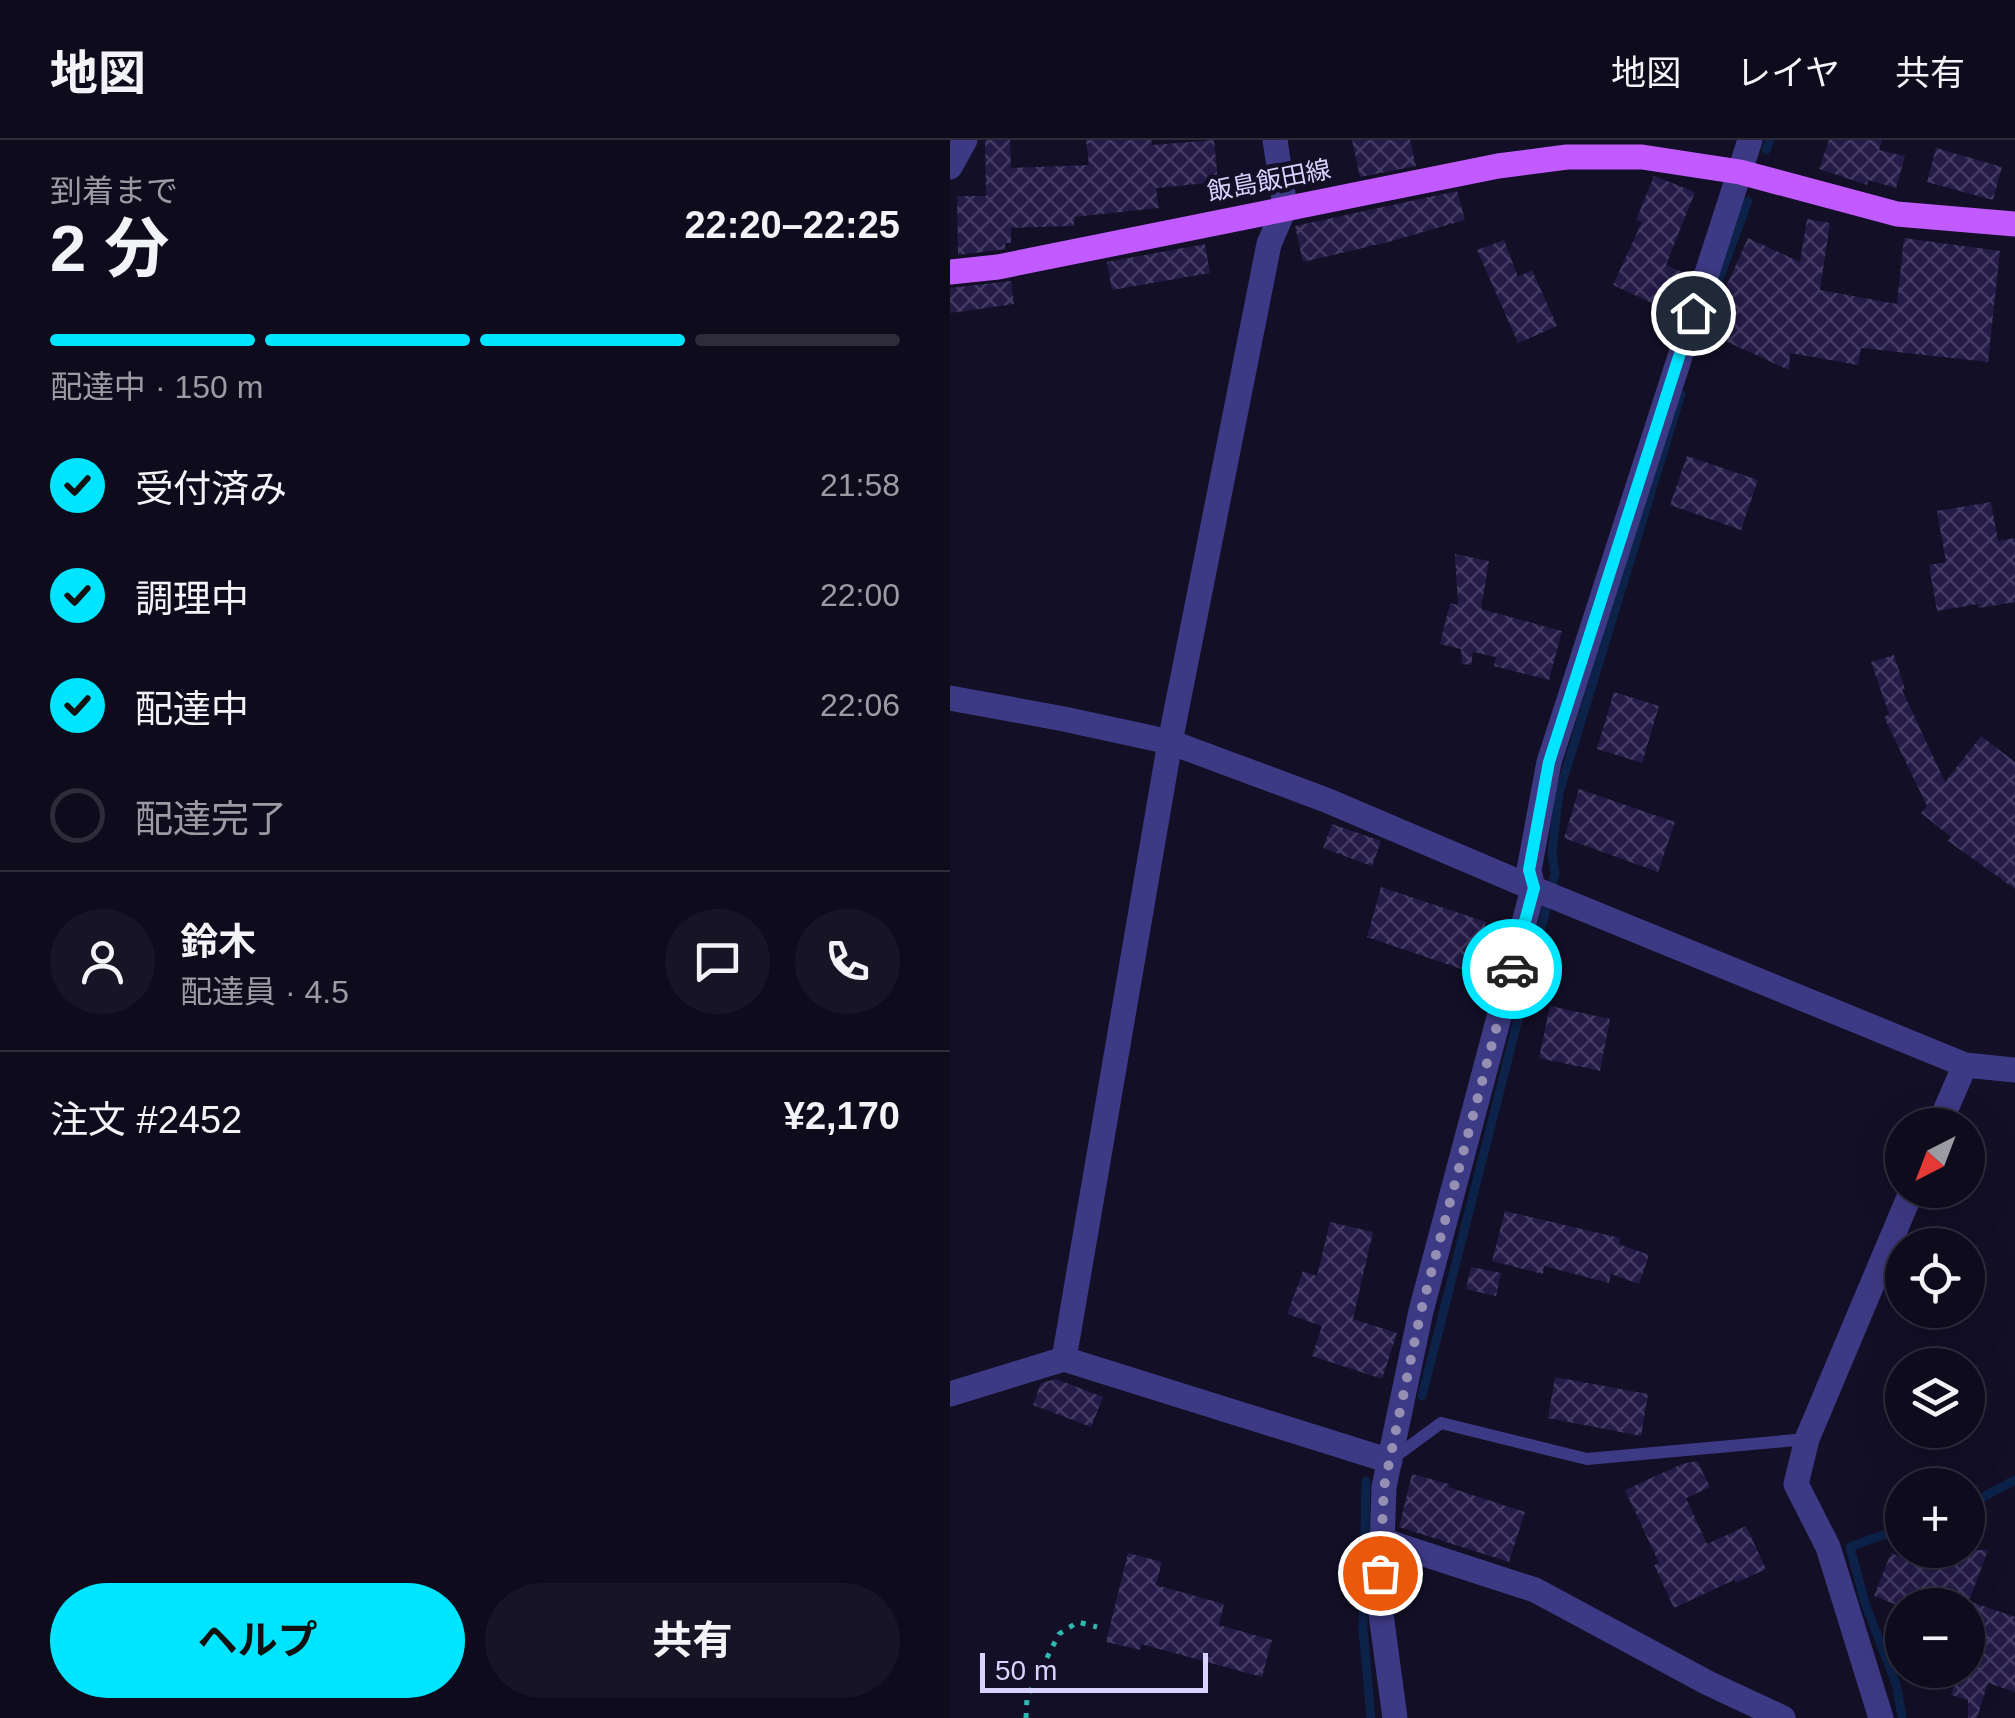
<!DOCTYPE html>
<html lang="ja">
<head>
<meta charset="utf-8">
<style>
	body { margin:0; font-family:Helvetica,"Noto Sans JP",sans-serif; background:#171425; color:#f1f3f6; height:100vh; display:flex; flex-direction:column; font-size:38px; white-space:nowrap }
	* { box-sizing:border-box; margin:0 }
	p { font-size:32px; color:#9b9ba3 }
	.icon { flex:none; width:55px; height:55px; fill:none; stroke:currentColor; stroke-width:2; stroke-linecap:round; stroke-linejoin:round }
	.map { position:relative; flex:1; overflow:hidden }
	.panel { display:flex; flex-direction:column; background:#0e0b1c; width:950px }
	.panel>* { flex:none }
	.needle { width:65px; rotate:222deg }
	.controls { position:absolute; left:935px; top:968px; display:grid; gap:20px }
	.controls a { display:grid; place-items:center; width:100px; height:100px; border-radius:50%; background:#0e0b1c; box-shadow:0 10px 40px #0002,0 0 0 2px #2e2b3b; font-size:50px }
	.scale { position:absolute; left:30px; bottom:25px; width:228px; box-sizing:border-box; padding-left:10px; border:5px solid #d9d4ff; border-top:0; font-size:28px; line-height:35px; white-space:nowrap; color:#d9d4ff; -webkit-text-stroke:8px #130f26; paint-order:stroke }
	.pin { position:absolute; display:grid; place-items:center; width:85px; height:85px; color:#fff; margin:-42px; border:5px solid #fff; border-radius:50%; box-shadow:0 2px 10px #0007 }
	.courier { position:absolute; display:grid; place-items:center; width:100px; height:100px; margin:-50px; border:8px solid #00e5ff; border-radius:50%; background:#fff; color:#222; box-shadow:0 2px 12px #0007 }
	.overview em { font-style:normal; font-weight:700 }
	.overview div { display:flex; flex-direction:column-reverse }
	.overview { display:flex; align-items:center; justify-content:space-between; height:170px; padding:0 50px }
	h1 { font-size:65px; font-weight:700; line-height:75px }
	.bar { display:grid; grid-template-columns:repeat(4,1fr); gap:15px 10px; align-content:center; height:120px; padding:0 50px }
	.bar i { height:12px; border-radius:8px; background:#2e2b3b }
	.bar .selected { background:#00e5ff }
	.bar p { grid-column:span 4 }
	.line { display:flex; align-items:center; gap:25px; padding:0 50px; border-top:2px solid #2e2b3b }
	.line div { flex:1 }
	.round { display:grid; place-items:center; flex:none; width:105px; height:105px; border-radius:52px; background:#171425 }
	ol { padding:0 50px; list-style:none }
	li { display:flex; align-items:center; gap:30px; height:110px }
	li p { margin-inline-start:auto }
	li .icon { padding:10px; border-radius:50%; background:#00e5ff; color:#111; stroke-width:4 }
	li:last-child { color:#9b9ba3 }
	li i { width:55px; height:55px; border:5px solid #2e2b3b; border-radius:50% }
	.primary-button { display:flex; gap:20px; margin-top:auto; padding:20px 50px }
	.primary-button a { flex:1; height:115px; border-radius:60px; background:#00e5ff; color:#111; font-size:40px; font-weight:700; line-height:115px; text-align:center }
	.primary-button a+a { background:#171425; color:#f1f3f6 }
	header { display:flex; align-items:center; gap:60px; box-sizing:border-box; height:140px; padding:0 50px; background:#0e0b1c; border-bottom:2px solid #2e2b3b }
	header strong { font-size:48px }
	nav { display:flex; gap:55px; margin-inline-start:auto; font-size:35px }
	main { display:flex; flex:1; min-height:0 }
	.map>svg:first-child { display:block }
	.lines { fill:none; stroke-linecap:round; stroke-linejoin:round }
	.stream { stroke:#0c2248; stroke-width:9 }
	.building { fill:url(#building-cross-hatch) }
	.path { stroke:#2fb8b0; stroke-width:5; stroke-dasharray:5 8; stroke-linecap:butt }
	.service { stroke:#3d3a85; stroke-width:12 }
	.minor { stroke:#3d3a85; stroke-width:25 }
	.primary { stroke:#c25bff; stroke-width:25 }
	.done { stroke:#948fb3; stroke-width:10; stroke-dasharray:0 18 }
	.route { stroke:#00e5ff; stroke-width:12 }
	.labels { text-anchor:middle; stroke-width:9; stroke-linejoin:round; paint-order:stroke }
	.street-label { font-size:25px; fill:#d9d4ff; stroke:#130f26 }
</style>
</head>
<body>
<header>
<strong>地図</strong>
<nav><a>地図</a><a>レイヤ</a><a>共有</a></nav>
</header>
<main>
<section class="panel">
<div class="overview"><div><h1>2 分</h1><p>到着まで</p></div><em>22:20–22:25</em></div>
<div class="bar"><i class="selected"></i><i class="selected"></i><i class="selected"></i><i></i><p>配達中 · 150 m</p></div>
<ol>
<li><svg class="icon" aria-label="check" viewBox="0 0 24 24"><path d="M5 12l5 5 9-10"/></svg>受付済み<p>21:58</p></li>
<li><svg class="icon" aria-label="check" viewBox="0 0 24 24"><path d="M5 12l5 5 9-10"/></svg>調理中<p>22:00</p></li>
<li><svg class="icon" aria-label="check" viewBox="0 0 24 24"><path d="M5 12l5 5 9-10"/></svg>配達中<p>22:06</p></li>
<li><i></i>配達完了</li>
</ol>
<div class="line" style="height:180px"><a class="round"><svg class="icon" aria-label="person" viewBox="0 0 24 24"><circle cx="12" cy="8" r="4"/><path d="M4 21q1-7 8-7t8 7"/></svg></a><div><b>鈴木</b><p>配達員 · 4.5</p></div><a class="round"><svg class="icon" aria-label="chat" viewBox="0 0 24 24"><path d="M4 5h16v11H9l-5 4z"/></svg></a><a class="round"><svg class="icon" aria-label="phone" viewBox="0 0 24 24"><path d="M5 4h4l2 5-3 2q2 4 5 5l2-3 5 2v4C11 20 4 13 5 4z"/></svg></a></div>
<div class="line" style="height:130px"><div>注文 #2452</div><b>¥2,170</b></div>
<div class="primary-button"><a>ヘルプ</a><a>共有</a></div>
</section>
<div class="map">
<svg width="1065" height="1578" viewBox="0 0 1065 1578">
	<defs>
		<pattern id="building-cross-hatch" width="8" height="8" patternUnits="userSpaceOnUse" patternTransform="scale(2.5)"><rect width="8" height="8" fill="#241b47"/><path d="M0 0l8 8M0 8l8-8" fill="none" stroke="#433b63"/></pattern>
	</defs>
	<rect width="100%" height="100%" fill="#130f26"/>
	<g class="lines">
		<!-- stream -->
		<path class="stream" d="M816 10 820 0
			M760 163 798 61
			M472 1256 605 734 602 713 609 653 731 254
			M416 1341 413 1489 421 1578
			M1018 1365 1065 1340
			M952 1576 946 1544 915 1463 900 1407 952 1388"/>
	</g>
	<!-- building -->
	<path class="building" d="M35 0H60L61 28 139 25 136 0H201L202 5 264 0 268 42 206 48 209 68 124 77V86L61 88V103H55L56 109 8 115 7 56H36Z
		M402 0H460L466 26 410 37Z
		M879 0H932L929 10 955 16 946 48 918 40 917 45 869 29Z
		M986 8 1052 27 1043 60 977 42Z
		M704 36 745 52 716 125 734 133 717 170 663 145 692 82 686 80Z
		M507 51 515 80 438 102 353 122 345 86Z
		M857 79 880 83 870 150 947 164 954 98 1050 111 1038 222 911 208 908 225 840 213 839 230 771 199 782 176 766 169 798 98 850 122Z
		M554 100 568 137 582 130 607 186 568 203 527 110Z
		M255 104 260 133 162 150 157 122Z
		M61 141 64 164 0 173V148Z
		M737 316 808 340 791 390 720 365Z
		M1041 362 1048 401 1065 398V462L1029 468 1028 464 987 471 979 425 996 422 987 371Z
		M505 414 539 421 531 469 612 491 599 540 544 526 546 517 523 512 521 525 512 524 511 509 490 504 500 463 508 465Z
		M944 515 955 549 952 550 995 642 1031 596 1065 622V749L998 701 1001 697 971 673 977 666 934 577 939 574 921 522Z
		M664 552 709 566 692 623 647 609Z
		M629 649 725 682 708 732 614 698Z
		M382 684 431 701 422 726 373 708Z
		M431 747 536 782 520 832 417 797Z
		M600 866 660 879 650 931 589 918Z
		M555 1071 670 1098 669 1104 699 1115 689 1144 661 1134 659 1143 594 1126 593 1134 542 1121Z
		M380 1082 423 1092 403 1179 447 1193 432 1239 362 1216 372 1186 337 1174 353 1131 367 1136Z
		M521 1127 551 1133 546 1156 516 1149Z
		M605 1237 698 1254 691 1296 598 1278Z
		M106 1239 153 1257 141 1287 83 1265 91 1243Z
		M747 1321 760 1347 736 1358 757 1404 796 1386 816 1429 786 1443 784 1440 724 1468 704 1425 709 1423 675 1350 732 1324Z
		M462 1334 499 1344 498 1347 575 1372 559 1422 449 1387Z
		M994 1410H1038L1019 1461 1065 1477V1552L1038 1543 1027 1578H1018V1560L1001 1555 1009 1530H1018V1464L947 1465 924 1456 941 1413 975 1427 977 1421 989 1425Z
		M178 1413 212 1422 206 1445 274 1464 269 1485 322 1500 312 1537 191 1504 190 1510 156 1502Z"/>
	<g class="lines">
		<!-- path -->
		<path class="path" d="M76 1578 77 1557 109 1494 128 1482 147 1487"/>
		<!-- service -->
		<path class="service" d="M442 1319 491 1283 637 1319 857 1299"/>
		<!-- minor -->
		<path class="minor" d="M0 27 15 0
			M0 558 114 579 220 602 376 660 592 752 1015 925 1065 930
			M989 985 1015 925
			M114 1219 220 602 319 104 335 67 325 0
			M0 1254 114 1219 440 1321
			M431 1400 585 1450 758 1543 833 1578
			M445 1578 430 1467 434 1347 471 1171 583 749 579 730 599 622 800 0
			M931 1578 878 1407 846 1344 857 1299 962 1050"/>
		<!-- primary -->
		<path class="primary" d="M0 132 48 127 548 26 617 17H692L790 32 947 74 1065 84"/>
	</g>
	<g class="lines">
		<!-- done -->
		<path class="done" d="M430 1433 434 1347 471 1171 562 829"/>
		<!-- route -->
		<path class="route" d="M562 829 584 748 579 730 599 622 743 173"/>
	</g>
	<g class="labels">
		<!-- street labels -->
		<g class="street-label">
			<text transform="translate(319 40) rotate(-11)" y="9">飯島飯田線</text>
		</g>
	</g>
</svg>
<div class="controls">
<a><svg class="needle" viewBox="-14 -14 28 28"><path d="M0-13l5 13h-10z" fill="#e53935"/><path d="M0 13l5-13h-10z" fill="#9b9ba3"/></svg></a>
<a><svg class="icon" aria-label="locate" viewBox="0 0 24 24"><circle cx="12" cy="12" r="6"/><path d="M12 2v4M12 18v4M2 12h4M18 12h4"/></svg></a>
<a><svg class="icon" aria-label="layers" viewBox="0 0 24 24"><path d="M12 4l9 5-9 5-9-5zM3 14l9 5 9-5"/></svg></a>
<a>+</a>
<a>−</a>
</div>
<div class="scale">50 m</div>
<div class="pin" style="left:430px;top:1433px;background:#ea580c"><svg class="icon" aria-label="bag" viewBox="0 0 24 24"><path d="M5 8h14l-1 12H6zM9 8a3 3 0 0 1 6 0"/></svg></div>
<div class="pin" style="left:743px;top:173px;background:#1f2937"><svg class="icon" aria-label="home" viewBox="0 0 24 24"><path d="M3 11l9-7 9 7M6 9v11h12V9"/></svg></div>
<div class="courier" style="left:562px;top:829px"><svg class="icon" aria-label="car" viewBox="0 0 24 24"><path d="M5 17H2v-5l4-1 3-4h7l3 4 3 1v5h-3M9 17h6M6 11h13"/><circle cx="7" cy="17" r="2"/><circle cx="17" cy="17" r="2"/></svg></div>
</div>
</main>
</body>
</html>
